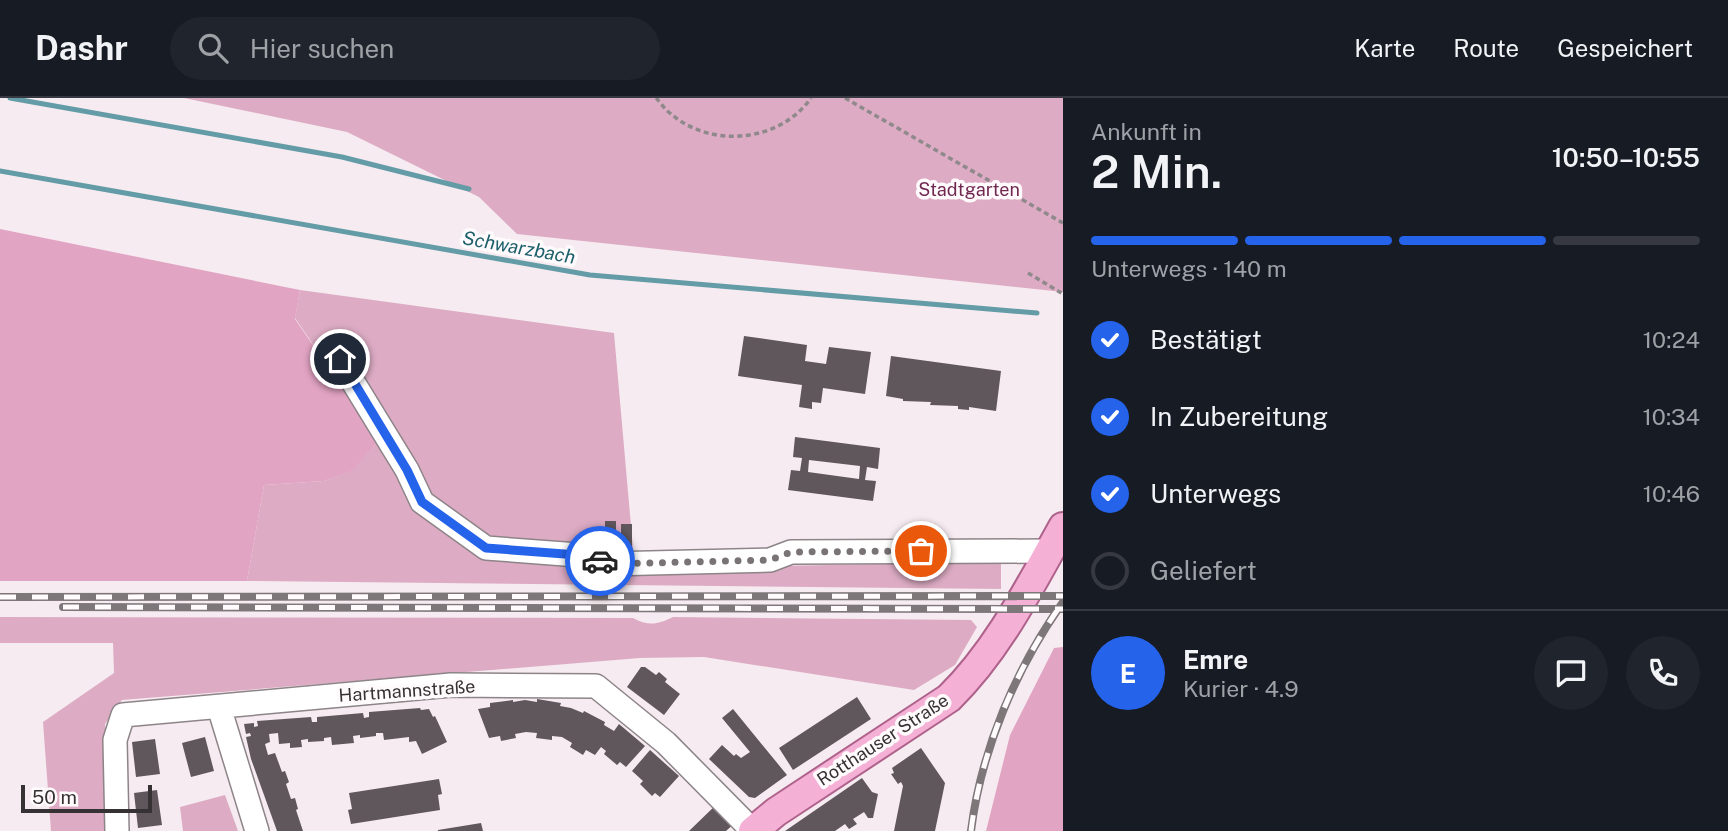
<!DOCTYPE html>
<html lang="de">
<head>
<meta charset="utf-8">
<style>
	body { margin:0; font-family:"Public Sans",sans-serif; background:#20242c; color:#f1f3f6; height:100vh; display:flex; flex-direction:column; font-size:26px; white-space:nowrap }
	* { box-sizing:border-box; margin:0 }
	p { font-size:23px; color:#9ea1a6 }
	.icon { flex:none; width:38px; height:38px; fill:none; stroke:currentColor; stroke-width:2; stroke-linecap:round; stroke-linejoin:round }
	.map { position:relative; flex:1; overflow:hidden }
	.side { display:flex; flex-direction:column; background:#171b24; width:665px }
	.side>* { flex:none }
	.scale { position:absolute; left:21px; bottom:18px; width:131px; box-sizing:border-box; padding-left:7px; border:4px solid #363233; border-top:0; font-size:19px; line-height:24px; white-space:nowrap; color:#363233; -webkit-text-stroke:5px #fffafc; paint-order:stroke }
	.pin { position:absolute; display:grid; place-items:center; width:60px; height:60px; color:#fff; margin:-30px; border:4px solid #fff; border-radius:50%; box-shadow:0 2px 7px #0007 }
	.courier { position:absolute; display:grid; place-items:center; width:70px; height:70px; margin:-35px; border:5px solid #2563eb; border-radius:50%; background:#fff; color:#222; box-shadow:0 2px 9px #0007 }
	.headline em { font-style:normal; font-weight:600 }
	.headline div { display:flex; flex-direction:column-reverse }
	.headline { display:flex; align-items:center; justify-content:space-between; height:119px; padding:0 28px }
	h1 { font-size:46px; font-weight:600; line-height:52px }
	.bar { display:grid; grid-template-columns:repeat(4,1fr); gap:10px 7px; align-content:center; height:84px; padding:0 28px }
	.bar i { height:9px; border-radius:5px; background:#363941 }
	.bar .active { background:#2563eb }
	.bar p { grid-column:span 4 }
	.line { display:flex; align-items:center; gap:18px; padding:0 28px; border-top:2px solid #363941 }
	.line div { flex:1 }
	.round { display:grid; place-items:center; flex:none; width:74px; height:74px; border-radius:37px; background:#20242c }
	ol { padding:0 28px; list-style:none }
	li { display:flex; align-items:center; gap:21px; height:77px }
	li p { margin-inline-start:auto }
	li .icon { padding:7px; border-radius:50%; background:#2563eb; color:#fff; stroke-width:4 }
	li:last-child { color:#9ea1a6 }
	li i { width:38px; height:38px; border:4px solid #363941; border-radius:50% }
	header { display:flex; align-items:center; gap:42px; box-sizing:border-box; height:98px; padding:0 35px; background:#171b24; border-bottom:2px solid #363941 }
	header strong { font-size:33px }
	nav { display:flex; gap:38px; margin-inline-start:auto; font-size:24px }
	.search { width:490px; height:63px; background:#20242c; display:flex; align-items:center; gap:18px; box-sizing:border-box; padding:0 24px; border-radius:38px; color:#9ea1a6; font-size:26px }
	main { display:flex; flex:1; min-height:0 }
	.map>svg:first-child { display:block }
	.green { fill:#ddacc4 }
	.forest { fill:#e2a4c3 }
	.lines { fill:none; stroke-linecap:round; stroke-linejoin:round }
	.stream { stroke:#639ca6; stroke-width:5 }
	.building { fill:#60575c; fill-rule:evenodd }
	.minor-casing { stroke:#8d8488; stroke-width:26 }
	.major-casing { stroke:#ae628b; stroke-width:32 }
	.path { stroke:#90898c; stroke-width:3.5; stroke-dasharray:5 3.5; stroke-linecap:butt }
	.minor { stroke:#fff; stroke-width:23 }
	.major { stroke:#f5b0d6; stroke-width:28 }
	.rail-casing { stroke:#7e777a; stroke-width:8 }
	.rail { stroke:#fffafc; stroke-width:5; stroke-dasharray:16; stroke-linecap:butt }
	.done { stroke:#797375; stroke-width:7; stroke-dasharray:0 12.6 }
	.route { stroke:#2563eb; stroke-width:9 }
	.labels { text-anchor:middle; stroke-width:7; stroke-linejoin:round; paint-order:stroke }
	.park-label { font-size:18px; fill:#702851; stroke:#fffafc }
	.street-label { font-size:18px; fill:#363233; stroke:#fffafc }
	.water-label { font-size:19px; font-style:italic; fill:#1c606b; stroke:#fffafc }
</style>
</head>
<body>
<header>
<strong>Dashr</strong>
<div class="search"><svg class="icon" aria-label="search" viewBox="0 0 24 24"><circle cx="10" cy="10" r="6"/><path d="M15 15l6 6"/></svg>Hier suchen</div>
<nav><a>Karte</a><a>Route</a><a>Gespeichert</a></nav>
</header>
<main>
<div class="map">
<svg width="1063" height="733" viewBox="0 0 1063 733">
	<rect width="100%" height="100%" fill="#f6ebf0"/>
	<!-- green -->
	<path class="green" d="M184 0H1063V194L517 136 479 99 347 34Z
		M300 192 614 235 634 462 773 468 1001 464V491L247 483 264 387 324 383 351 373 379 343 295 220Z
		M0 519 633 520C648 528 657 527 673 519L971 522 977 529 955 567 914 592 704 559 640 560 122 602 105 626 114 733H51L43 624 114 575 113 545H0Z
		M225 697 238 733H183L180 709Z"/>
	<!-- forest -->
	<path class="forest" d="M0 131 300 192 295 221 379 343 352 373 324 383 264 387 247 483H0Z
		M1063 549V733H986L1010 637 1054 550Z"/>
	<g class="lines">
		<!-- stream -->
		<path class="stream" d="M10 0 342 59 469 91
			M0 73 590 177 1037 215"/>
	</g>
	<!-- building -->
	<path class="building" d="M744 238 807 247 805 263 826 266 829 249 871 254 865 296 823 290 821 305 812 304V311L799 309 802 287 738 278Z
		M891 258 1001 273 996 313 969 309V312L958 311V308L930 307 931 304 903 303V301L886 298Z
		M795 339 880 350 878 371 867 369 865 382 876 383 873 403 788 392 791 372 800 373 802 360 793 359ZM809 362 860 368 859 381 808 374Z
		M605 423H616V435H621V426H632V458H605Z
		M641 569H645L656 577 659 574 667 581 665 584 680 596 664 617 627 589Z
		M857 599 871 621 793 672 779 650Z
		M537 601 561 605 560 608 571 610 583 615 584 613 605 624 604 627 614 633 619 626 645 648 626 669 620 664 617 667 604 656 606 653 601 649 595 657 586 652 583 657 570 649 572 645 562 639 552 638V642L536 640 537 635 526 634 515 636 516 640 501 643 500 638 489 640 478 611 490 609V605L513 602V604L525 602 537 604Z
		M420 610 421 612 429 611 433 619 435 618 447 644 422 656 416 643 409 644V639L384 642 383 635H376V638L360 640V637L353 638 354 645 332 647 331 639 324 640V643L308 644V641L301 642 302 649 290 650V645L279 646 278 635 269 636 270 644 265 646 268 657 275 655 282 674 285 673 289 684 286 686 291 701 295 700 298 711 296 712 303 733H277L251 661 246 639 251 638 250 635 246 636 244 626 254 625V629L258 628 257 623 311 619 312 624H317V619L363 615 364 620 369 619V614Z
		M733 611 787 677 755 700 749 699 709 661 722 647 734 658 736 656 741 660 750 654 722 620Z
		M205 639 214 673 191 679 182 645Z
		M155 641 160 676 136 679 132 644Z
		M921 650 945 685 935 733H894L903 688 901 684 898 686 891 676 894 675 892 670Z
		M650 652 679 678 660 699 655 695 652 698 640 686 643 683 632 673Z
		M862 680 872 694 878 696 873 720H868L864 714 853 721 857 726 849 731 845 726 835 733H785Z
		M439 681 442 696 438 697 440 712 351 726 348 712 352 711 349 695Z
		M157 692 162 727 138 730 134 695Z
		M719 704 737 723 726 733H689Z
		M481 725 483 733H438V732Z"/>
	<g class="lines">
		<defs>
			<path id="minor" d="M339 261 407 372 422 404 486 450 578 457 608 466 770 462 791 454 1050 453
				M219 609 257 733
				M117 733 115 642 123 617 451 587 596 588 666 645 753 733"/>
			<path id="major" d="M753 733 776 714 949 600C998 552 1030 488 1063 429"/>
		</defs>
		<!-- minor casing -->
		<use href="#minor" class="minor-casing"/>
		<!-- major casing -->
		<use href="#major" class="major-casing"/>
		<!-- path -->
		<path class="path" d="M656 0C661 5 665 12 671 16 712 51 780 44 811 0
			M845 0 1063 125
			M1028 175 1063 196"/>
		<!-- minor -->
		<use href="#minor" class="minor"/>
		<!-- major -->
		<use href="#major" class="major"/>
		<defs>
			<path id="rail" d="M0 499 1063 498
				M63 509 1063 511
				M971 733C981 652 1016 570 1063 504"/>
		</defs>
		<!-- rail casing -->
		<use href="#rail" class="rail-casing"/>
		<!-- rail -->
		<use href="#rail" class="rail"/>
	</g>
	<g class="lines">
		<!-- done -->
		<path class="done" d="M600 463 608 466 770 462 791 454 921 453"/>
		<!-- route -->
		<path class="route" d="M340 261 407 372 422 404 486 450 578 457 600 463"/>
	</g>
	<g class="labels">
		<!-- park labels -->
		<g class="park-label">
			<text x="969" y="98">Stadtgarten</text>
		</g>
		<!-- street labels -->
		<g class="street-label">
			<text transform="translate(407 593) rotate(-4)" y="6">Hartmannstraße</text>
			<text transform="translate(883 642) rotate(-33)" y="6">Rotthauser Straße</text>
		</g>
		<!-- water labels -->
		<g class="water-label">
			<text transform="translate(519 149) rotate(10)" y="7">Schwarzbach</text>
		</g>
	</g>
</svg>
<div class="scale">50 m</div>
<div class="pin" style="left:921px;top:453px;background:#ea580c"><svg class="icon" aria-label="bag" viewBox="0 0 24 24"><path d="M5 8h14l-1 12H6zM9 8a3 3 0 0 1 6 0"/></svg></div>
<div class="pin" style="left:340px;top:261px;background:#1f2937"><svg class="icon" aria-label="home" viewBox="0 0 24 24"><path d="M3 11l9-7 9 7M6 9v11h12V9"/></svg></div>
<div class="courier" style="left:600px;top:463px"><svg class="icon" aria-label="car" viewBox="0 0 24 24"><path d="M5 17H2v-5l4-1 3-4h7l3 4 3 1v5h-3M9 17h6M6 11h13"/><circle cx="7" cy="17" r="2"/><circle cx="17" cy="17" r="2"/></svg></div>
</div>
<section class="side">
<div class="headline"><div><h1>2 Min.</h1><p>Ankunft in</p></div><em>10:50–10:55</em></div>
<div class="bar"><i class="active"></i><i class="active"></i><i class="active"></i><i></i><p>Unterwegs · 140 m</p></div>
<ol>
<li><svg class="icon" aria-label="check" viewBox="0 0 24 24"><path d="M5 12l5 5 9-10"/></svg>Bestätigt<p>10:24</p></li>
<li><svg class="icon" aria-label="check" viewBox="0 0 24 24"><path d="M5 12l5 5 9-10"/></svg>In Zubereitung<p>10:34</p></li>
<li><svg class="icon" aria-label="check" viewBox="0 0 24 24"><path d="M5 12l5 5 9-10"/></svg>Unterwegs<p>10:46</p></li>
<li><i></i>Geliefert</li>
</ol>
<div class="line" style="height:126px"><b class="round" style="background:#2563eb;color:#fff">E</b><div><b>Emre</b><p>Kurier · 4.9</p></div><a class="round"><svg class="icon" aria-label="chat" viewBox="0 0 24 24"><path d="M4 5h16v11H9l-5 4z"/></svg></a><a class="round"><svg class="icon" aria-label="phone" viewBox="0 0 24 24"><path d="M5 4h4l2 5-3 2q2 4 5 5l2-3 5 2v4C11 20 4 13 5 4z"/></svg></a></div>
</section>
</main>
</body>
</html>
